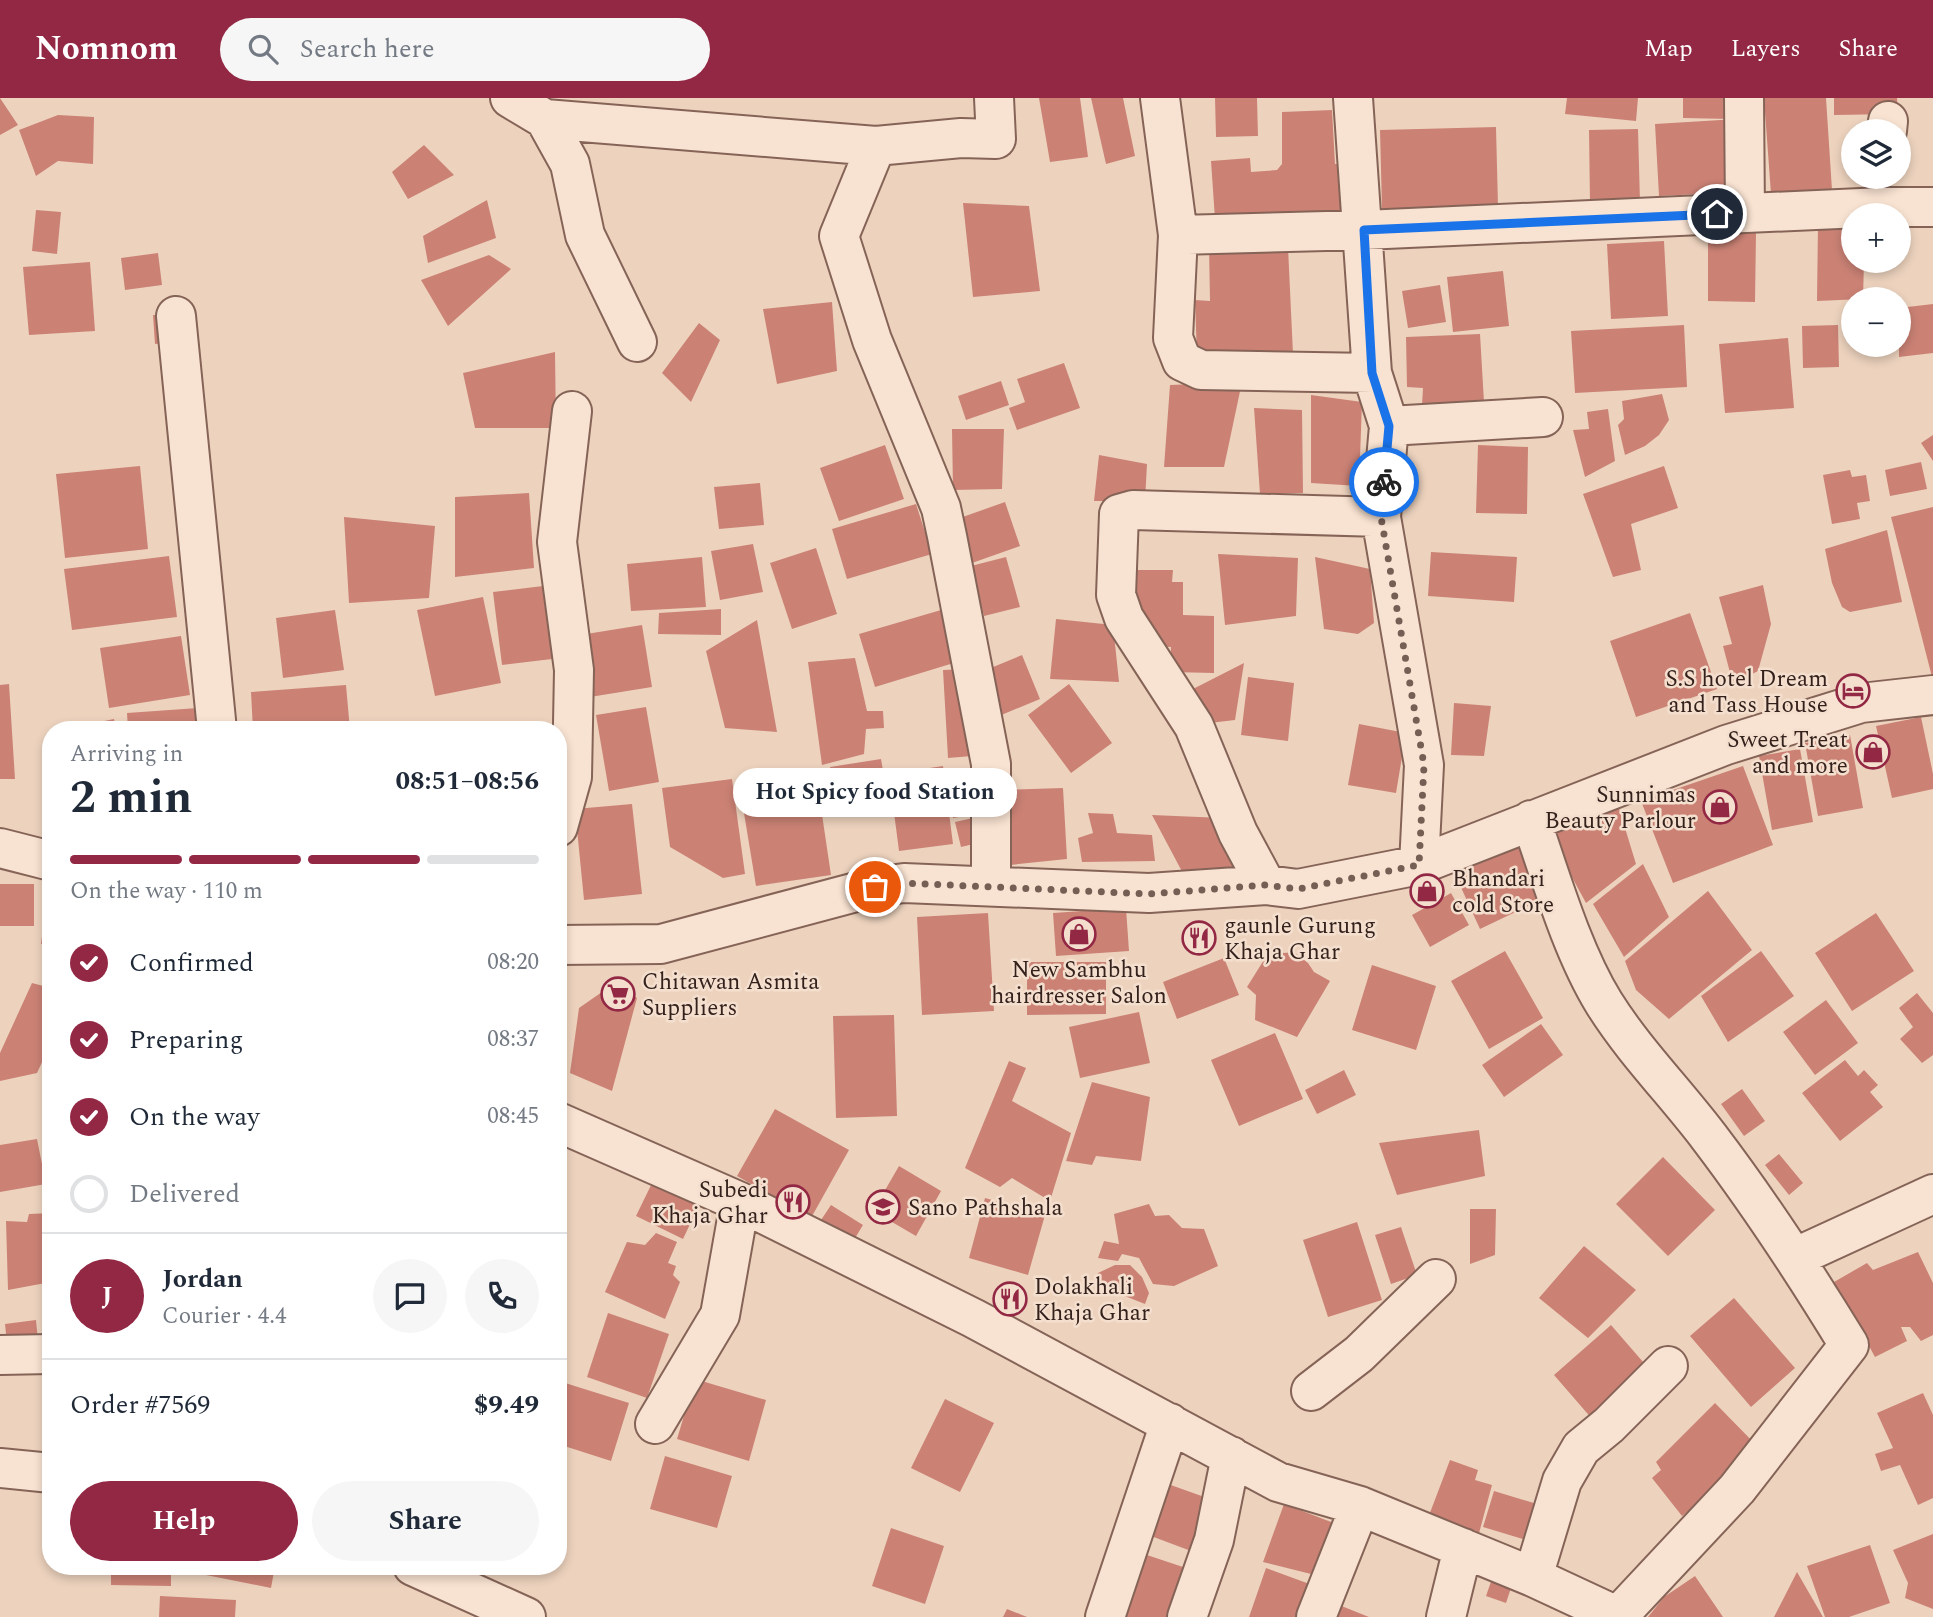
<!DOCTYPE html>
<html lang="en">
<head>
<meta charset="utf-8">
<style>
	body { margin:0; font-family:Spectral,serif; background:#f6f6f7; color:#1f2937; height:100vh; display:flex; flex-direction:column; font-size:26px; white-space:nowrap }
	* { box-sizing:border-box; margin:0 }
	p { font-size:23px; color:#747a83 }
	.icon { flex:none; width:38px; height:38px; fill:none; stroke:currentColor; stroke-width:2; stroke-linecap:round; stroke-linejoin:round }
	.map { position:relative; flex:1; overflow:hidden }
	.side { position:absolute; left:42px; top:623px; width:525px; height:854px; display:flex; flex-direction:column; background:#fff; border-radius:28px; box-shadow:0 4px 10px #0003 }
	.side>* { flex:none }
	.controls { position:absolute; left:1841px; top:21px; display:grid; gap:14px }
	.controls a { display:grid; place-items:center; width:70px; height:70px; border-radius:50%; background:#fff; box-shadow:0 4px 10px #0003; font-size:35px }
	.pin { position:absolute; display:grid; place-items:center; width:60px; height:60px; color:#fff; margin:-30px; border:4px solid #fff; border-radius:50%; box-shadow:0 2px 7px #0007 }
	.courier { position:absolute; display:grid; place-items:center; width:70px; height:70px; margin:-35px; border:5px solid #1a73e8; border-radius:50%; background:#fff; color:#222; box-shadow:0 2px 9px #0007 }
	.bubble { position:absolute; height:49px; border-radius:24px; background:#fff; box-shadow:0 4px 10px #0003; font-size:23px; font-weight:700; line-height:49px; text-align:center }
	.headline em { font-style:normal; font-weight:700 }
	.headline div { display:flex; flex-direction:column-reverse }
	.headline { display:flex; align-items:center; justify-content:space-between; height:119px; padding:0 28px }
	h1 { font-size:46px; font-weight:700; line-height:52px }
	.bar { display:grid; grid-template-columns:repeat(4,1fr); gap:10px 7px; align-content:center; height:84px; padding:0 28px }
	.bar i { height:9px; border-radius:5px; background:#e0e1e3 }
	.bar .active { background:#932845 }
	.bar p { grid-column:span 4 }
	.line { display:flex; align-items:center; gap:18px; padding:0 28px; border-top:2px solid #e0e1e3 }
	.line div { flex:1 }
	.round { display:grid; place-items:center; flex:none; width:74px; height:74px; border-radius:37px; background:#f6f6f7 }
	ol { padding:0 28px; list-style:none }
	li { display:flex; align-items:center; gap:21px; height:77px }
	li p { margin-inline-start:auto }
	li .icon { padding:7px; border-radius:50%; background:#932845; color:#fff; stroke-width:4 }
	li:last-child { color:#747a83 }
	li i { width:38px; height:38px; border:4px solid #e0e1e3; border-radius:50% }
	.primary-button { display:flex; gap:14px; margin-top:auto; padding:14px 28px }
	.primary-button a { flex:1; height:80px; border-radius:42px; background:#932845; color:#fff; font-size:28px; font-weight:700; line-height:80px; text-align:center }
	.primary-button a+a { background:#f6f6f7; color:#1f2937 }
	header { display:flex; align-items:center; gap:42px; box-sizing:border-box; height:98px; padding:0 35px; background:#932845; color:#fff }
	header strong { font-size:33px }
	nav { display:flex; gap:38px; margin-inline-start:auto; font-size:24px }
	.search { width:490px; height:63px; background:#f6f6f7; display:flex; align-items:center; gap:18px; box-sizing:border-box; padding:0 24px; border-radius:38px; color:#747a83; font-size:26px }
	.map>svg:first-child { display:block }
	.building { fill:#cb8275 }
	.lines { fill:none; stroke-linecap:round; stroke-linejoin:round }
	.street-casing { stroke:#856457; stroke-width:42 }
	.street { stroke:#f8e2d1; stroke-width:38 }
	.done { stroke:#755f55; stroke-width:7; stroke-dasharray:0 12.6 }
	.route { stroke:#1a73e8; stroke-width:9 }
	.labels { text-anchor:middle; stroke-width:5; stroke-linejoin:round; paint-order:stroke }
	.poi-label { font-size:23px; fill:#34211c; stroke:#f4dfce; text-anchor:start }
</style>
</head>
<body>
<header>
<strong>Nomnom</strong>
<div class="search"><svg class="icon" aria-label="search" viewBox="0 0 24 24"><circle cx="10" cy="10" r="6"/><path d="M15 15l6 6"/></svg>Search here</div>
<nav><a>Map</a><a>Layers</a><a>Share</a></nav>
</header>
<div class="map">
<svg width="1933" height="1519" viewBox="0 0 1933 1519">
	<rect width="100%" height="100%" fill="#edd3be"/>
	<!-- building -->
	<path class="building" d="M0 0 18 27 0 37Z
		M1039 0H1080L1088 59 1050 64Z
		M1091 0H1123L1135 58 1106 66Z
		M1215 0H1257L1258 38 1216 39Z
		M1567 0H1638L1636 23 1565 16Z
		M1683 0H1731V21L1683 20Z
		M1764 0H1826L1832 92 1771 96Z
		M1834 0H1897L1898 16 1834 17Z
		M1332 12 1335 66H1343L1345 114 1215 121 1211 63 1250 60 1251 74 1277 72 1282 66V14Z
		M58 17 94 19 93 66 58 63 36 78 19 32Z
		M1737 21 1741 94 1659 98 1655 26Z
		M1496 29 1498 108 1382 111 1380 32Z
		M1638 31 1640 104 1590 105 1589 32Z
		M424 47 454 77 408 101 392 74Z
		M487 102 496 140 428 165 423 138Z
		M963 105 1029 108 1040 193 973 199Z
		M36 112 61 114 57 156 32 153Z
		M1818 125 1853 126V163H1864L1863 201 1817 203Z
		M1708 134H1756L1755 204 1708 203Z
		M1664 143 1668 218 1611 221 1607 146Z
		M1209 149H1288L1293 256 1197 258 1195 202 1210 203Z
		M158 155 162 187 125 192 121 160Z
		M489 157 511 171 448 228 421 182Z
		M90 164 95 233 29 237 23 169Z
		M1503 173 1509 228 1453 234 1447 179Z
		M1440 187 1446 224 1408 230 1402 193Z
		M832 204 837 273 777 286 763 211Z
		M1933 206V255L1899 259V210Z
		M153 217H173L175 244 155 246Z
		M699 225 720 242 691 304 662 275Z
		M1684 227 1687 289 1575 295 1571 233Z
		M1838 227 1839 269 1803 270 1802 228Z
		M1480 236 1484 304 1422 307 1423 290 1407 289 1406 239Z
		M1788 240 1794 310 1725 315 1719 246Z
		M555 254 556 330H475L463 275Z
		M1064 265 1080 310 1017 332 1009 310 1025 304 1017 281Z
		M1001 283 1009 307 966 322 958 298Z
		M1242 284 1224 369H1164L1170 287Z
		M1662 296 1669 322 1659 337 1645 348 1625 357 1618 327 1624 321 1622 303Z
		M1311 297 1362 304 1359 388 1311 385Z
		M1254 310 1302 312 1303 395 1260 396Z
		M1608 311 1615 363 1585 379 1573 332 1589 331 1587 314Z
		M952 331H1004L1002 391 953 392Z
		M1933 337V363L1921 345Z
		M885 347 904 401 839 423 820 370Z
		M1478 347 1528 349 1527 416 1476 415Z
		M1099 357 1147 366 1145 403H1094Z
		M1921 364 1927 391 1890 398 1885 372Z
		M140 368 148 451 65 460 56 376Z
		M1664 368 1678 410 1631 426 1641 472 1613 479 1583 396Z
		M1850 372 1852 379 1866 377 1870 403 1857 405 1860 421 1832 426 1823 377Z
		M760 385 764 427 719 431 714 389Z
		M529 395 534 470 455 479V399Z
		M1005 404 1020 448 972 465 957 421Z
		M916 406 932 456 847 481 832 431Z
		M1933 409V579H1932L1891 419Z
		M344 419 435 428 429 500 349 505Z
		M1887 432 1902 504 1850 514 1842 509 1832 485 1825 451Z
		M753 446 763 494 720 502 711 453Z
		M816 450 837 516 792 531 770 465Z
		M1431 454 1517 459 1514 504 1428 498Z
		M1218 456 1298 460 1296 518 1225 527Z
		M169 458 177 519 72 532 64 471Z
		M702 459 706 509 631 513 627 466Z
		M1006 459 1020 509 984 518 971 468Z
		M1315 459 1370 471 1374 525 1358 536 1324 531Z
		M1133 472H1173L1172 484H1183V517L1214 518V575L1170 574 1171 549 1146 548 1132 521Z
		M1763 487 1771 526 1758 573 1733 586 1723 548 1732 546 1719 499Z
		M543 488 552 561 502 567 493 494Z
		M483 499 501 585 435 598 417 512Z
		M721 511V537L658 536 659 515Z
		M335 512 344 572 283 580 276 520Z
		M941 512 957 564 875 589 859 536Z
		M1690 515 1717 591 1636 619 1610 543Z
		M1056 521 1113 527 1119 584 1050 581Z
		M757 522 777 634 725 630 706 553Z
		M642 527 652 589 590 599 580 537Z
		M181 538 190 597 109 610 100 550Z
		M1022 557 1040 601 999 618 981 574Z
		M855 560 867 613H883L884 630 866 631 864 656 822 667 808 564Z
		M1244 565 1235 622 1201 626 1191 592Z
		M967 571 972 658 948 660 943 572Z
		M1248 579 1294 585 1288 643 1241 637Z
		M9 586 15 681H0V587Z
		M1069 586 1112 645 1071 675 1028 617Z
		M346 587 350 632H253L251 594Z
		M1454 605 1491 608 1484 658 1451 657Z
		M212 609 214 632H128L127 615Z
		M646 609 659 684 609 693 596 617Z
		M1921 619 1933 676V691L1892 700 1876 628Z
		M114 621 116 632H66V631Z
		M1359 626 1406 635 1396 695 1348 687Z
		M1850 637 1863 710 1818 718 1805 645Z
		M1800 651 1813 724 1772 732 1759 658Z
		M881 661 889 706 838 715 830 669Z
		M943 668 953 746 899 753 889 676Z
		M1743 668 1773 747 1673 785 1641 703Z
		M976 674 982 715 953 720 946 679Z
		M732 681 745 776 723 780 670 749 662 690Z
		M1063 690 1067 761 1010 767 1003 692Z
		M820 703 831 777 756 788 744 715Z
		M632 706 642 796 584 802 575 711Z
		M1618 707 1636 766 1586 805 1546 731Z
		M1088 715 1113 716 1117 735 1152 737 1155 763 1082 764 1078 740 1093 735Z
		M1152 717 1223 720 1250 778 1186 781Z
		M973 720 978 745 961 749 955 724Z
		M1516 743 1543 801 1480 831 1453 772Z
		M1643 766 1669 819 1624 859 1593 806Z
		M0 786H34V828H0Z
		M49 788 51 789V848L41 846Z
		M1708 793 1752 852 1669 921 1636 892 1625 863Z
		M1451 795 1469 827 1430 849 1412 817Z
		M1126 810 1129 853 1056 858 1053 815Z
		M988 815 994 913 922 917 917 819Z
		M1876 815 1914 873 1852 913 1815 855Z
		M1272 849 1284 855 1294 854 1308 865 1314 874 1330 883 1297 939 1255 922 1256 897 1247 889Z
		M1505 853 1543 920 1489 951 1451 883Z
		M1761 853 1794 898 1728 944 1701 898Z
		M1224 860 1239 897 1177 921 1163 884Z
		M1027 864H1106V916L1027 917Z
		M1372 867 1436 888 1416 952 1352 932Z
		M32 885 51 890V945L37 975 0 983V955Z
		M615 885 637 900 612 993 570 975 579 910Z
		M1917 895 1933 915V957L1922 965 1900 941 1913 929 1899 910Z
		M1826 902 1858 945 1815 977 1783 934Z
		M1139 914 1150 965 1080 980 1069 929Z
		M894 917 897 1018 836 1020 833 918Z
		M1541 926 1563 957 1504 999 1482 967Z
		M1275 935 1303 1001 1239 1028 1211 962Z
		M1845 962 1858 978 1864 972 1878 987 1870 994 1883 1009 1840 1043 1802 995Z
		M1009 963 1026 970 1012 1003 1071 1035 1050 1103 1012 1080 1000 1089 965 1070Z
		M1344 972 1356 997 1317 1016 1305 992Z
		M1092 984 1150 999 1141 1063 1096 1058 1092 1067 1066 1063Z
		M1742 991 1765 1023 1744 1038 1721 1006Z
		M775 1011 849 1052 811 1120 737 1078Z
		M1479 1032 1485 1078 1397 1097 1379 1045Z
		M37 1041 46 1086 0 1094V1047Z
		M1779 1056 1803 1085 1789 1097 1765 1067Z
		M1663 1059 1715 1112 1668 1158 1616 1106Z
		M899 1068 941 1093 916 1138 873 1113Z
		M654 1081 701 1103 683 1141 636 1118Z
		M985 1100 1045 1117 1028 1177 969 1160Z
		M1149 1106 1155 1118 1169 1117 1182 1130 1204 1131 1218 1168 1174 1188 1153 1186 1139 1160 1122 1156 1118 1163 1098 1160 1104 1143 1119 1146 1114 1116Z
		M831 1107 863 1127 852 1145 819 1125Z
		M1470 1111H1496L1495 1157 1470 1166Z
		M51 1115V1184L8 1192 6 1123 27 1124 29 1116Z
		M1357 1124 1382 1202 1328 1219 1303 1142Z
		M1401 1129 1417 1177 1391 1186 1375 1137Z
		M656 1135 677 1144 668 1165 676 1168 673 1177 680 1184 665 1221 605 1194 627 1144 645 1147Z
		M1584 1148 1636 1192 1588 1240 1539 1200Z
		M1918 1154 1933 1185V1237L1921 1243 1910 1229H1901L1907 1243 1875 1259 1834 1184 1867 1165 1873 1172Z
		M1115 1167H1130L1142 1179 1149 1195 1145 1206 1094 1186 1098 1175Z
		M1734 1200 1795 1270 1751 1309 1690 1238Z
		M608 1215 669 1236 647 1300 587 1279Z
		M36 1222 38 1242 7 1246 5 1226Z
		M1611 1227 1650 1272 1593 1322 1554 1277Z
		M695 1281 766 1302 749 1363 677 1341Z
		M562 1284 629 1305 611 1363 558 1346V1295Z
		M1923 1295 1933 1317V1400L1918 1407 1900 1367 1881 1373 1875 1356 1893 1350 1877 1315Z
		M945 1301 994 1325 960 1394 911 1370Z
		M1715 1305 1763 1354 1682 1418 1652 1380 1661 1372 1656 1364Z
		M665 1358 732 1378 717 1430 650 1411Z
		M1450 1362 1478 1372 1475 1382 1492 1387 1478 1439 1428 1420Z
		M1154 1381 1210 1401 1191 1453 1135 1432Z
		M1494 1393 1537 1406 1526 1442 1483 1429Z
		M1284 1406 1339 1427 1319 1478 1263 1464Z
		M891 1430 944 1448 925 1506 872 1488Z
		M1933 1436V1511L1905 1500 1908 1485 1893 1452Z
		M1870 1447 1890 1505 1849 1519H1825L1807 1468Z
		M1138 1454 1192 1472 1177 1519H1116Z
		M111 1468H171V1488L111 1487Z
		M193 1468H275L271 1490 191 1474Z
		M1266 1470 1315 1488 1304 1519H1249Z
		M1797 1474 1823 1519H1774Z
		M1494 1475 1514 1481 1506 1505 1486 1498Z
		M1695 1478 1723 1519H1648L1664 1499Z
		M160 1498 236 1502 235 1519H159Z
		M1334 1505 1369 1519H1330Z
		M1007 1511 1027 1519H1003Z"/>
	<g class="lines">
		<defs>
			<path id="street" d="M510 0 545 21 570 66 585 137 637 244
				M1160 0 1178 137 1364 132 1883 109H1933
				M1353 0 1372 275 1389 328 1381 419 1424 667 1419 767
				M1744 0 1745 115
				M545 21 876 48
				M1887 33 1888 23
				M1178 137 1173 240 1182 263 1201 272 1372 275
				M176 218 217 632
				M1389 328 1543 319
				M1531 722C1551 780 1572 853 1604 905 1634 953 1675 994 1709 1039 1760 1106 1805 1175 1849 1247L1737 1391 1618 1518
				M558 729 572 679 574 572 557 444 572 313
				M0 750 51 763
				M1266 787 1238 735 1194 628 1124 520 1116 497 1119 416 1133 412 1381 419
				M991 788V666L947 438 941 410 872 242 839 138 876 48 961 40 996 41 994 0
				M558 847 661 846 875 789 904 785 1149 795 1266 787 1298 791 1419 767 1726 647 1861 605 1933 597
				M558 1024 740 1104 973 1220 1278 1384 1360 1408 1533 1479 1619 1519
				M1796 1159 1933 1096
				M0 1257 51 1256
				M1311 1293 1359 1256 1436 1181
				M655 1326 720 1217 740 1104
				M0 1370 51 1375
				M413 1468 526 1519
				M1533 1479 1562 1383 1581 1350 1609 1327 1668 1268
				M1105 1519 1170 1325
				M1187 1519 1214 1442 1231 1358
				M1316 1519 1360 1408
				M1446 1519 1463 1450"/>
		</defs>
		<!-- street casing -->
		<use href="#street" class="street-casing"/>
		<!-- street -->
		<use href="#street" class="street"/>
	</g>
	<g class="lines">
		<!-- done -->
		<path class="done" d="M875 789 904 785 1149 796 1266 787 1298 791 1419 767 1424 667 1381 419 1384 384"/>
		<!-- route -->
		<path class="route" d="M1384 384 1389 328 1372 275 1364 132 1717 116"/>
	</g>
	<!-- icons -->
	<defs>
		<symbol id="hotel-ring" viewBox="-11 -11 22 22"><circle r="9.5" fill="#f4dfce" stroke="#932845" stroke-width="1.5"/><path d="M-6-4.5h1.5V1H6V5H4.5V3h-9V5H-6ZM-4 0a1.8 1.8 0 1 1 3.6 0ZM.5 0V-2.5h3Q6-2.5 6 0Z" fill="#932845"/></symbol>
		<symbol id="shop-ring" viewBox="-11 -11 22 22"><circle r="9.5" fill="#f4dfce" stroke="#932845" stroke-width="1.5"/><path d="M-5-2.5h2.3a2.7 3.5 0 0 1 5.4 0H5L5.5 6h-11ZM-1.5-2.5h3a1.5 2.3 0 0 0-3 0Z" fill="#932845"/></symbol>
		<symbol id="restaurant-ring" viewBox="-11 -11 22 22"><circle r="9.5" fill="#f4dfce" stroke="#932845" stroke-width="1.5"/><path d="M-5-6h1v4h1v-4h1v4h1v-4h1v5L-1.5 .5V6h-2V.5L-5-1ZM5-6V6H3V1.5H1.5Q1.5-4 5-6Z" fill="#932845"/></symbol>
		<symbol id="supermarket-ring" viewBox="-11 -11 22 22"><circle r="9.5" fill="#f4dfce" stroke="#932845" stroke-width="1.5"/><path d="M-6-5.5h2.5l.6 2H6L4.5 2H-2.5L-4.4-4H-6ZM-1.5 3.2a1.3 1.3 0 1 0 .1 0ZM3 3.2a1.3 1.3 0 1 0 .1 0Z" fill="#932845"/></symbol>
		<symbol id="school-ring" viewBox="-11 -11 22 22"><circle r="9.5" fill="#f4dfce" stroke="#932845" stroke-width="1.5"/><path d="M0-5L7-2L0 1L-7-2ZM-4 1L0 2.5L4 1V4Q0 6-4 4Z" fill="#932845"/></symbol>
	</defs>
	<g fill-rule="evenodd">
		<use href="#hotel-ring" x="1834" y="574" width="38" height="38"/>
		<use href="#shop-ring" x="1854" y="635" width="38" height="38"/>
		<use href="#shop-ring" x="1701" y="690" width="38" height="38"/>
		<use href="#shop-ring" x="1408" y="774" width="38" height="38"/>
		<use href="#shop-ring" x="1060" y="817" width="38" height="38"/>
		<use href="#restaurant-ring" x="1180" y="821" width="38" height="38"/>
		<use href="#supermarket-ring" x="599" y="877" width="38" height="38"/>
		<use href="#restaurant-ring" x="774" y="1085" width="38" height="38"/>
		<use href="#school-ring" x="864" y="1090" width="38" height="38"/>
		<use href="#restaurant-ring" x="991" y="1182" width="38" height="38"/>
	</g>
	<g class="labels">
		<!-- poi labels -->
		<g class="poi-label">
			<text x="1828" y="588" text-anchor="end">S.S hotel Dream<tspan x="1828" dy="26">and Tass House</tspan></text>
			<text x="1848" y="649" text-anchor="end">Sweet Treat<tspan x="1848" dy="26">and more</tspan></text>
			<text x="1696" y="704" text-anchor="end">Sunnimas<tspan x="1696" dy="26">Beauty Parlour</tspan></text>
			<text x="1452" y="788">Bhandari<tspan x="1452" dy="26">cold Store</tspan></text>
			<text x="1224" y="835">gaunle Gurung<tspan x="1224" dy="26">Khaja Ghar</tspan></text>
			<text x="1079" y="879" text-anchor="middle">New Sambhu<tspan x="1079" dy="26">hairdresser Salon</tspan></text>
			<text x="642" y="891">Chitawan Asmita<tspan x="642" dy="26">Suppliers</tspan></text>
			<text x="768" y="1099" text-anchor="end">Subedi<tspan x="768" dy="26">Khaja Ghar</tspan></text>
			<text x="908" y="1117">Sano Pathshala</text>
			<text x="1034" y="1196">Dolakhali<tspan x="1034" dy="26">Khaja Ghar</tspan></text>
		</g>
	</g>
</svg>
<div class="controls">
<a><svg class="icon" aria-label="layers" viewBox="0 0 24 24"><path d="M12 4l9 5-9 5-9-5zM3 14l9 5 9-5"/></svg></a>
<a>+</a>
<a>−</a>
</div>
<div class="pin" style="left:875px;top:789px;background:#ea580c"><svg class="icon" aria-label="bag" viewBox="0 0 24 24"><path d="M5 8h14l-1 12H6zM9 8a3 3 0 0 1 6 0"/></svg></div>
<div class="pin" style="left:1717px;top:116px;background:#1f2937"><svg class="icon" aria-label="home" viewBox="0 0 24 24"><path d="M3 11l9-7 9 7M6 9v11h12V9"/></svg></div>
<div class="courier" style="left:1384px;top:384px"><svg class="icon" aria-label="bike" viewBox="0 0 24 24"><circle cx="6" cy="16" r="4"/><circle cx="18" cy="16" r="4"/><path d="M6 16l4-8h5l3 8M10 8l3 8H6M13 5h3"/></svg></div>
<div class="bubble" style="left:733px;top:670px;width:284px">Hot Spicy food Station</div>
<section class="side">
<div class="headline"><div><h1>2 min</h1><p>Arriving in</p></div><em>08:51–08:56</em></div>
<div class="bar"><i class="active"></i><i class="active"></i><i class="active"></i><i></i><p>On the way · 110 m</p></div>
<ol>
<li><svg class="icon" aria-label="check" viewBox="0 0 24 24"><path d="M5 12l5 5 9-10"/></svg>Confirmed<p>08:20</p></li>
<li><svg class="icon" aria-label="check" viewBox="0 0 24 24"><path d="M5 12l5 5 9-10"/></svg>Preparing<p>08:37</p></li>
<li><svg class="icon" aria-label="check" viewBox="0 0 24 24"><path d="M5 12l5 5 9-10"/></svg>On the way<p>08:45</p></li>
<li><i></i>Delivered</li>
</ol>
<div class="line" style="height:126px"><b class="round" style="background:#932845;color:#fff">J</b><div><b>Jordan</b><p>Courier · 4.4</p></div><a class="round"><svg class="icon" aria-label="chat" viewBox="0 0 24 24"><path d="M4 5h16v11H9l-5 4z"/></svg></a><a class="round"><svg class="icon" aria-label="phone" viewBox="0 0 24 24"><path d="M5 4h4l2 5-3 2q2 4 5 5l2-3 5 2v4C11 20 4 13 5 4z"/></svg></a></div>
<div class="line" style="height:91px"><div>Order #7569</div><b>$9.49</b></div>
<div class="primary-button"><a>Help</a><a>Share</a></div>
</section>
</div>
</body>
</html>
